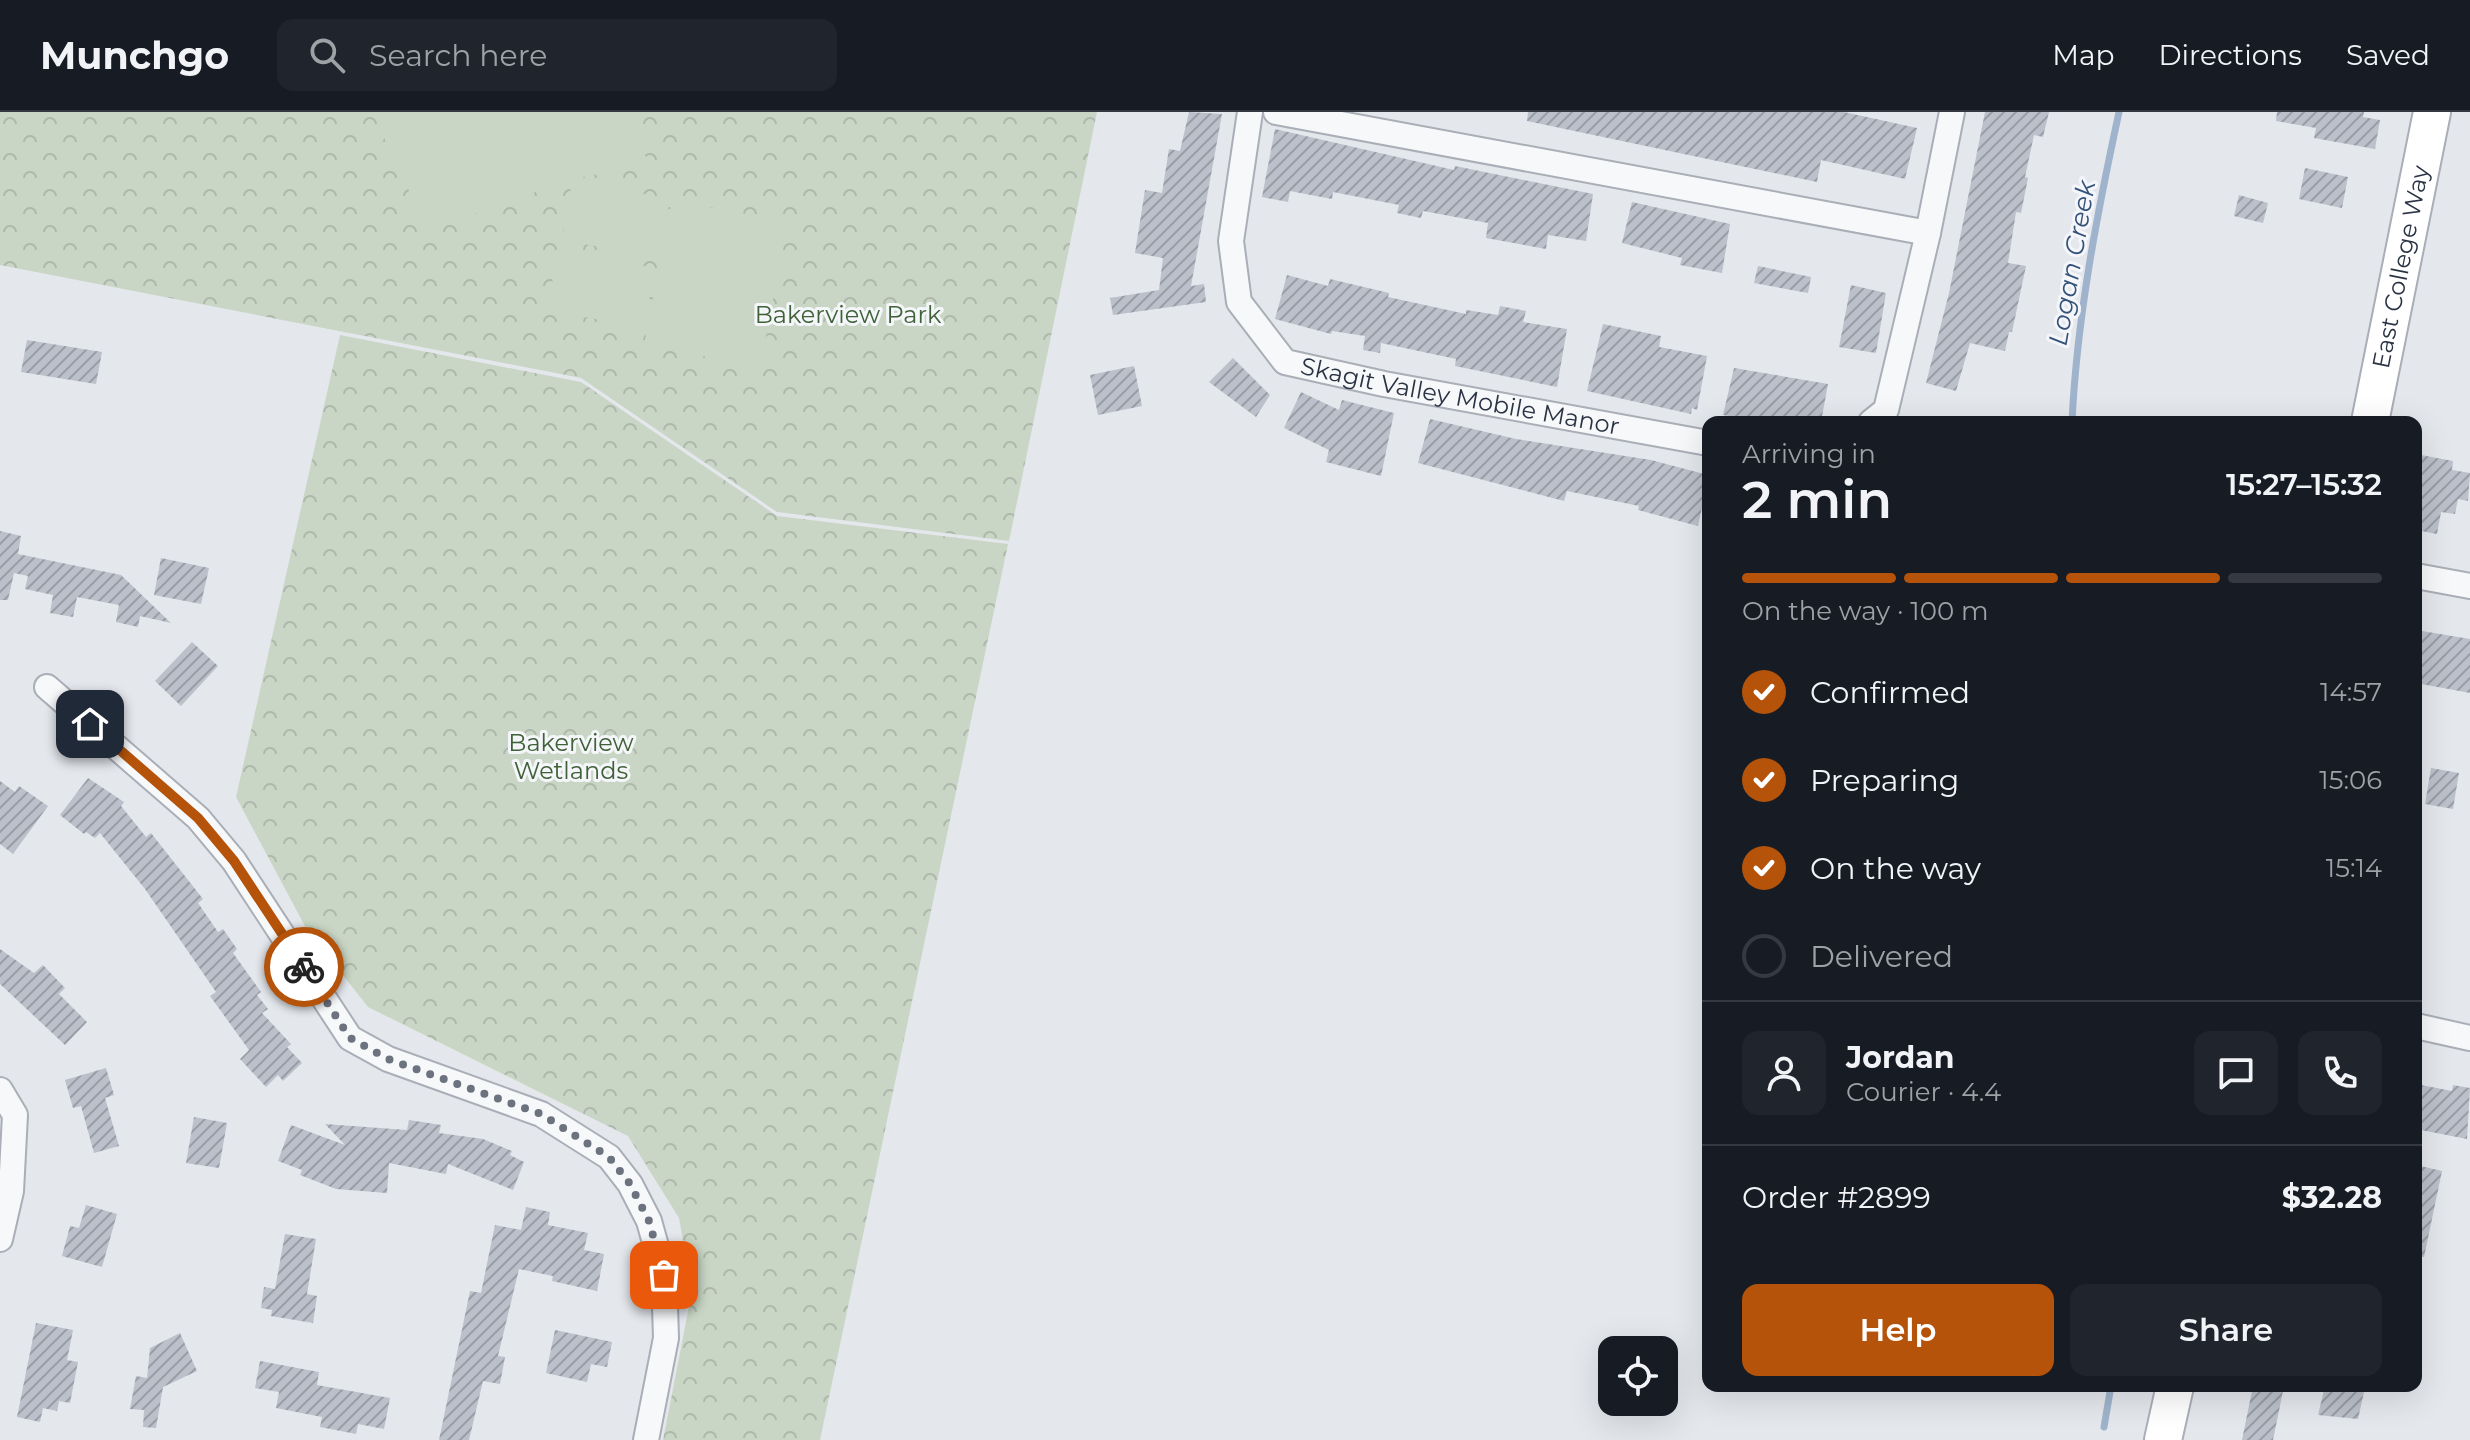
<!DOCTYPE html>
<html lang="en">
<head>
<meta charset="utf-8">
<style>
	body { margin:0; font-family:Montserrat,sans-serif; background:#20242c; color:#f1f3f6; height:100vh; display:flex; flex-direction:column; font-size:30px; white-space:nowrap }
	* { box-sizing:border-box; margin:0 }
	p { font-size:26px; color:#9ea1a6 }
	.icon { flex:none; width:44px; height:44px; fill:none; stroke:currentColor; stroke-width:2; stroke-linecap:round; stroke-linejoin:round }
	.map { position:relative; flex:1; overflow:hidden }
	.drawer { position:absolute; left:1702px; top:304px; width:720px; height:976px; display:flex; flex-direction:column; background:#171b24; border-radius:16px; box-shadow:0 8px 32px #0002 }
	.drawer>* { flex:none }
	.buttons { position:absolute; left:1598px; top:1224px; display:grid; gap:16px }
	.buttons a { display:grid; place-items:center; width:80px; height:80px; border-radius:16px; background:#171b24; box-shadow:0 8px 32px #0002; font-size:40px }
	.pin { position:absolute; display:grid; place-items:center; width:68px; height:68px; color:#fff; margin:-34px; border-radius:16px; box-shadow:0 4px 12px #0006 }
	.courier { position:absolute; display:grid; place-items:center; width:80px; height:80px; margin:-40px; border:6px solid #b45309; border-radius:50%; background:#fff; color:#222; box-shadow:0 2px 10px #0007 }
	.overview em { font-style:normal; font-weight:600 }
	.overview div { display:flex; flex-direction:column-reverse }
	.overview { display:flex; align-items:center; justify-content:space-between; height:136px; padding:0 40px }
	h1 { font-size:52px; font-weight:600; line-height:60px }
	.bar { display:grid; grid-template-columns:repeat(4,1fr); gap:12px 8px; align-content:center; height:96px; padding:0 40px }
	.bar i { height:10px; border-radius:6px; background:#363941 }
	.bar .active { background:#b45309 }
	.bar p { grid-column:span 4 }
	.line { display:flex; align-items:center; gap:20px; padding:0 40px; border-top:2px solid #363941 }
	.line div { flex:1 }
	.round { display:grid; place-items:center; flex:none; width:84px; height:84px; border-radius:16px; background:#20242c }
	ol { padding:0 40px; list-style:none }
	li { display:flex; align-items:center; gap:24px; height:88px }
	li p { margin-inline-start:auto }
	li .icon { padding:8px; border-radius:50%; background:#b45309; color:#fff; stroke-width:4 }
	li:last-child { color:#9ea1a6 }
	li i { width:44px; height:44px; border:4px solid #363941; border-radius:50% }
	.cta { display:flex; gap:16px; margin-top:auto; padding:16px 40px }
	.cta a { flex:1; height:92px; border-radius:16px; background:#b45309; color:#fff; font-size:32px; font-weight:600; line-height:92px; text-align:center }
	.cta a+a { background:#20242c; color:#f1f3f6 }
	header { display:flex; align-items:center; gap:48px; box-sizing:border-box; height:112px; padding:0 40px; background:#171b24; border-bottom:2px solid #363941 }
	header strong { font-size:38px }
	nav { display:flex; gap:44px; margin-inline-start:auto; font-size:28px }
	.search { width:560px; height:72px; background:#20242c; display:flex; align-items:center; gap:20px; box-sizing:border-box; padding:0 28px; border-radius:16px; color:#9ea1a6; font-size:30px }
	.map>svg:first-child { display:block }
	.forest { fill:url(#forest-crowns) }
	.pitch { fill:#c9d6c5 }
	.lines { fill:none; stroke-linecap:round; stroke-linejoin:round }
	.stream { stroke:#9fb4cc; stroke-width:7 }
	.building { fill:url(#building-hatch) }
	.street-casing { stroke:#a9aeb7; stroke-width:28 }
	.secondary-casing { stroke:#a9aeb7; stroke-width:40 }
	.street { stroke:#f7f8fa; stroke-width:24 }
	.secondary { stroke:#fff; stroke-width:36 }
	.done { stroke:#6c737f; stroke-width:8; stroke-dasharray:0 14.4 }
	.route { stroke:#b45309; stroke-width:10 }
	.labels { text-anchor:middle; stroke-width:6; stroke-linejoin:round; paint-order:stroke }
	.street-label { font-size:24px; fill:#2b3445; stroke:#f4f6f9 }
	.park-label { font-size:24px; fill:#3f6138; stroke:#f4f6f9 }
	.water-label { font-size:26px; font-style:italic; fill:#34527a; stroke:#f4f6f9 }
</style>
</head>
<body>
<header>
<strong>Munchgo</strong>
<div class="search"><svg class="icon" aria-label="search" viewBox="0 0 24 24"><circle cx="10" cy="10" r="6"/><path d="M15 15l6 6"/></svg>Search here</div>
<nav><a>Map</a><a>Directions</a><a>Saved</a></nav>
</header>
<div class="map">
<svg width="2470" height="1328" viewBox="0 0 2470 1328">
	<defs>
		<pattern id="forest-crowns" width="20" height="18" patternUnits="userSpaceOnUse" patternTransform="scale(2)"><rect width="20" height="18" fill="#c9d6c5"/><path d="M2 6a3 3 0 1 1 6 0M12 15a3 3 0 1 1 6 0" fill="none" stroke="#adb8ab"/></pattern>
		<pattern id="building-hatch" width="6" height="6" patternUnits="userSpaceOnUse" patternTransform="scale(2)"><rect width="6" height="6" fill="#bbc0ca"/><path d="M-1 1l2-2M0 6l6-6M5 7l2-2" fill="none" stroke="#989da6"/></pattern>
	</defs>
	<rect width="100%" height="100%" fill="#e4e7ec"/>
	<!-- forest -->
	<path class="forest" d="M0 0H1097L1009 429 777 400 581 266 0 153Z
		M340 223 581 270 777 404 1008 432 820 1328H663L692 1179 679 1106 628 1024 368 895 306 816 236 685Z"/>
	<!-- pitch -->
	<path class="pitch" d="M411 0H626L649 52 569 68 428 119 380 17Z
		M572 69 670 87 659 146 562 128Z
		M672 88 788 110 760 255 644 233Z
		M558 139 655 156 644 216 547 198Z"/>
	<g class="lines">
		<!-- stream -->
		<path class="stream" d="M2072 310C2077 205 2097 102 2119 0
			M2104 1315 2111 1274"/>
	</g>
	<!-- building -->
	<path class="building" d="M1189 0 1222 2 1191 174 1204 172 1206 190 1113 203 1110 186 1159 178 1163 146 1135 141 1145 78 1162 81 1169 37 1180 39Z
		M1528 0H1844L1917 16 1905 67 1821 48 1817 70 1527 9Z
		M1985 0H2049L2043 25 2034 23 2025 65 2028 66 2021 101 2016 100 2008 151 2026 154 2012 220H2009L2005 239 1970 231 1956 279 1926 271 1949 181Z
		M2277 0H2364L2363 5 2380 8 2375 37 2314 26 2316 16 2276 9Z
		M1275 17 1454 58 1455 54 1593 82 1586 129 1548 123 1546 137 1486 126 1488 111 1423 99 1421 106 1397 101 1399 93 1333 80 1332 87 1290 79 1288 90 1262 85Z
		M2305 56 2348 65 2342 96 2299 87Z
		M2239 83 2268 91 2263 111 2234 104Z
		M1632 90 1730 112 1722 161 1680 153 1682 146 1622 131Z
		M1758 154 1811 165 1808 181 1754 171Z
		M1287 163 1328 174 1330 167 1389 181 1388 185 1466 202V198L1498 203 1500 194 1526 199 1523 210 1567 217 1557 275 1455 254 1456 247 1381 231 1380 241 1363 238 1365 224 1332 219 1331 222 1275 207Z
		M1851 173 1886 181 1876 241 1839 235Z
		M1603 212 1661 224 1659 235 1707 244 1697 298 1692 296 1691 302 1587 279Z
		M27 228 102 240 96 272 21 260Z
		M1233 246 1270 283 1256 305 1209 270Z
		M1134 254 1142 294 1098 303 1090 263Z
		M1734 256 1828 272 1821 310H1761L1723 303Z
		M1301 280 1339 298 1342 288 1394 301 1381 364 1326 350 1329 338 1284 316Z
		M1430 307 1516 327 1651 348 1708 363V392L1703 391 1698 414 1638 398 1639 394 1567 379 1564 389 1418 351Z
		M2421 343 2453 349 2452 358 2470 361 2468 389 2458 387 2455 402 2441 400 2437 422 2416 418V371Z
		M0 419 21 424 18 442 121 463 171 511 140 504 138 515 116 510 119 493 77 485 73 505 50 501 53 483 25 477 28 464 14 461 8 488H0Z
		M161 446 209 456 201 492 154 483Z
		M2416 518 2470 527V581L2416 571Z
		M192 530 218 554 181 594 155 569Z
		M2431 656 2459 661 2453 697 2425 692Z
		M88 666 124 690 121 694 146 725 151 721 203 787 198 791 218 820 223 817 237 837 233 841 261 880 257 883 268 897 262 901 291 932 287 935 302 951 283 969 278 963 266 975 240 947 249 938 210 884 216 880 145 777 100 721 95 726 86 720 84 722 60 703Z
		M0 669 15 680 19 674 48 694 13 742 0 732Z
		M0 837 34 861 43 853 65 876 59 882 87 910 65 933 0 872Z
		M106 956 114 983 105 986 119 1034 94 1041 81 994 73 996 65 968Z
		M2416 972 2452 979 2453 973 2470 976 2467 1027 2416 1017Z
		M194 1005 227 1011 219 1056 186 1051Z
		M409 1008 441 1013 439 1021 483 1027 512 1039 510 1043 524 1050 513 1078 448 1052 446 1062 389 1051 387 1081 336 1077 300 1063 302 1058 278 1049 291 1013 345 1033 325 1012 407 1018Z
		M2416 1053 2442 1059 2424 1145 2416 1144Z
		M86 1093 117 1102 102 1155 62 1144 70 1114 79 1116Z
		M526 1095 550 1100 548 1113 588 1121 584 1138 604 1142 597 1179 552 1169 553 1164 519 1157 498 1244 505 1245 500 1272 483 1269 469 1328H439L470 1179 481 1181 495 1113 521 1118Z
		M285 1122 316 1127 307 1182 317 1184 313 1211 271 1204 272 1198 261 1196 264 1175 275 1177Z
		M36 1211 73 1218 67 1248 78 1250 70 1291 59 1289 57 1299 43 1296 40 1310 17 1305Z
		M555 1218 612 1230 607 1255 591 1252 587 1270 546 1261Z
		M180 1221 197 1259 163 1275 156 1316 143 1315 144 1298 130 1297 136 1264 147 1266 150 1236Z
		M260 1249 319 1260 317 1273 390 1286 384 1317 358 1312 356 1322 320 1315 322 1305 276 1296 279 1280 255 1276Z
		M2253 1274H2284L2273 1328H2242Z
		M2325 1274 2364 1280 2358 1307 2318 1303Z"/>
	<g class="lines">
		<defs>
			<g id="street">
				<path id="s1" d="M1250 0 1231 129 1239 190 1285 250 1384 272 1708 331"/>
				<path d="M1276 0 1928 121"/>
				<path d="M1871 310 1886 298 1928 121 1952 0"/>
				<path d="M2416 464 2470 474"/>
				<path d="M47 575 198 706 234 749 350 926 388 947 541 1002 609 1045 630 1072 649 1109 664 1163 666 1226 646 1328"/>
				<path d="M2416 914 2470 926"/>
				<path d="M0 978 15 1003 11 1079 0 1127"/>
			</g>
			<g id="secondary">
				<path id="s2" d="M2370 310 2432 0"/>
				<path d="M2163 1328 2175 1274"/>
			</g>
		</defs>
		<!-- street casing -->
		<use href="#street" class="street-casing"/>
		<!-- secondary casing -->
		<use href="#secondary" class="secondary-casing"/>
		<!-- street -->
		<use href="#street" class="street"/>
		<!-- secondary -->
		<use href="#secondary" class="secondary"/>
	</g>
	<g class="lines">
		<!-- done -->
		<path class="done" d="M304 855 350 926 388 947 541 1002 609 1045 630 1072 649 1109 664 1163"/>
		<!-- route -->
		<path class="route" d="M90 612 198 706 234 749 304 855"/>
	</g>
	<g class="labels">
		<!-- street labels -->
		<g class="street-label">
			<text dy="8" stroke="none"><textPath href="#s2" startOffset="158">East College Way</textPath></text>
			<text dy="8" stroke="none"><textPath href="#s1" startOffset="446">Skagit Valley Mobile Manor</textPath></text>
		</g>
		<!-- park labels -->
		<g class="park-label">
			<text x="848" y="211">Bakerview Park</text>
			<text x="571" y="639">Bakerview<tspan x="571" dy="28">Wetlands</tspan></text>
		</g>
		<!-- water labels -->
		<g class="water-label">
			<text transform="translate(2072 151) rotate(-80)" y="9">Logan Creek</text>
		</g>
	</g>
</svg>
<div class="buttons">
<a><svg class="icon" aria-label="locate" viewBox="0 0 24 24"><circle cx="12" cy="12" r="6"/><path d="M12 2v4M12 18v4M2 12h4M18 12h4"/></svg></a>
</div>
<div class="pin" style="left:664px;top:1163px;background:#ea580c"><svg class="icon" aria-label="bag" viewBox="0 0 24 24"><path d="M5 8h14l-1 12H6zM9 8a3 3 0 0 1 6 0"/></svg></div>
<div class="pin" style="left:90px;top:612px;background:#1f2937"><svg class="icon" aria-label="home" viewBox="0 0 24 24"><path d="M3 11l9-7 9 7M6 9v11h12V9"/></svg></div>
<div class="courier" style="left:304px;top:855px"><svg class="icon" aria-label="bike" viewBox="0 0 24 24"><circle cx="6" cy="16" r="4"/><circle cx="18" cy="16" r="4"/><path d="M6 16l4-8h5l3 8M10 8l3 8H6M13 5h3"/></svg></div>
<section class="drawer">
<div class="overview"><div><h1>2 min</h1><p>Arriving in</p></div><em>15:27–15:32</em></div>
<div class="bar"><i class="active"></i><i class="active"></i><i class="active"></i><i></i><p>On the way · 100 m</p></div>
<ol>
<li><svg class="icon" aria-label="check" viewBox="0 0 24 24"><path d="M5 12l5 5 9-10"/></svg>Confirmed<p>14:57</p></li>
<li><svg class="icon" aria-label="check" viewBox="0 0 24 24"><path d="M5 12l5 5 9-10"/></svg>Preparing<p>15:06</p></li>
<li><svg class="icon" aria-label="check" viewBox="0 0 24 24"><path d="M5 12l5 5 9-10"/></svg>On the way<p>15:14</p></li>
<li><i></i>Delivered</li>
</ol>
<div class="line" style="height:144px"><a class="round"><svg class="icon" aria-label="person" viewBox="0 0 24 24"><circle cx="12" cy="8" r="4"/><path d="M4 21q1-7 8-7t8 7"/></svg></a><div><b>Jordan</b><p>Courier · 4.4</p></div><a class="round"><svg class="icon" aria-label="chat" viewBox="0 0 24 24"><path d="M4 5h16v11H9l-5 4z"/></svg></a><a class="round"><svg class="icon" aria-label="phone" viewBox="0 0 24 24"><path d="M5 4h4l2 5-3 2q2 4 5 5l2-3 5 2v4C11 20 4 13 5 4z"/></svg></a></div>
<div class="line" style="height:104px"><div>Order #2899</div><b>$32.28</b></div>
<div class="cta"><a>Help</a><a>Share</a></div>
</section>
</div>
</body>
</html>
